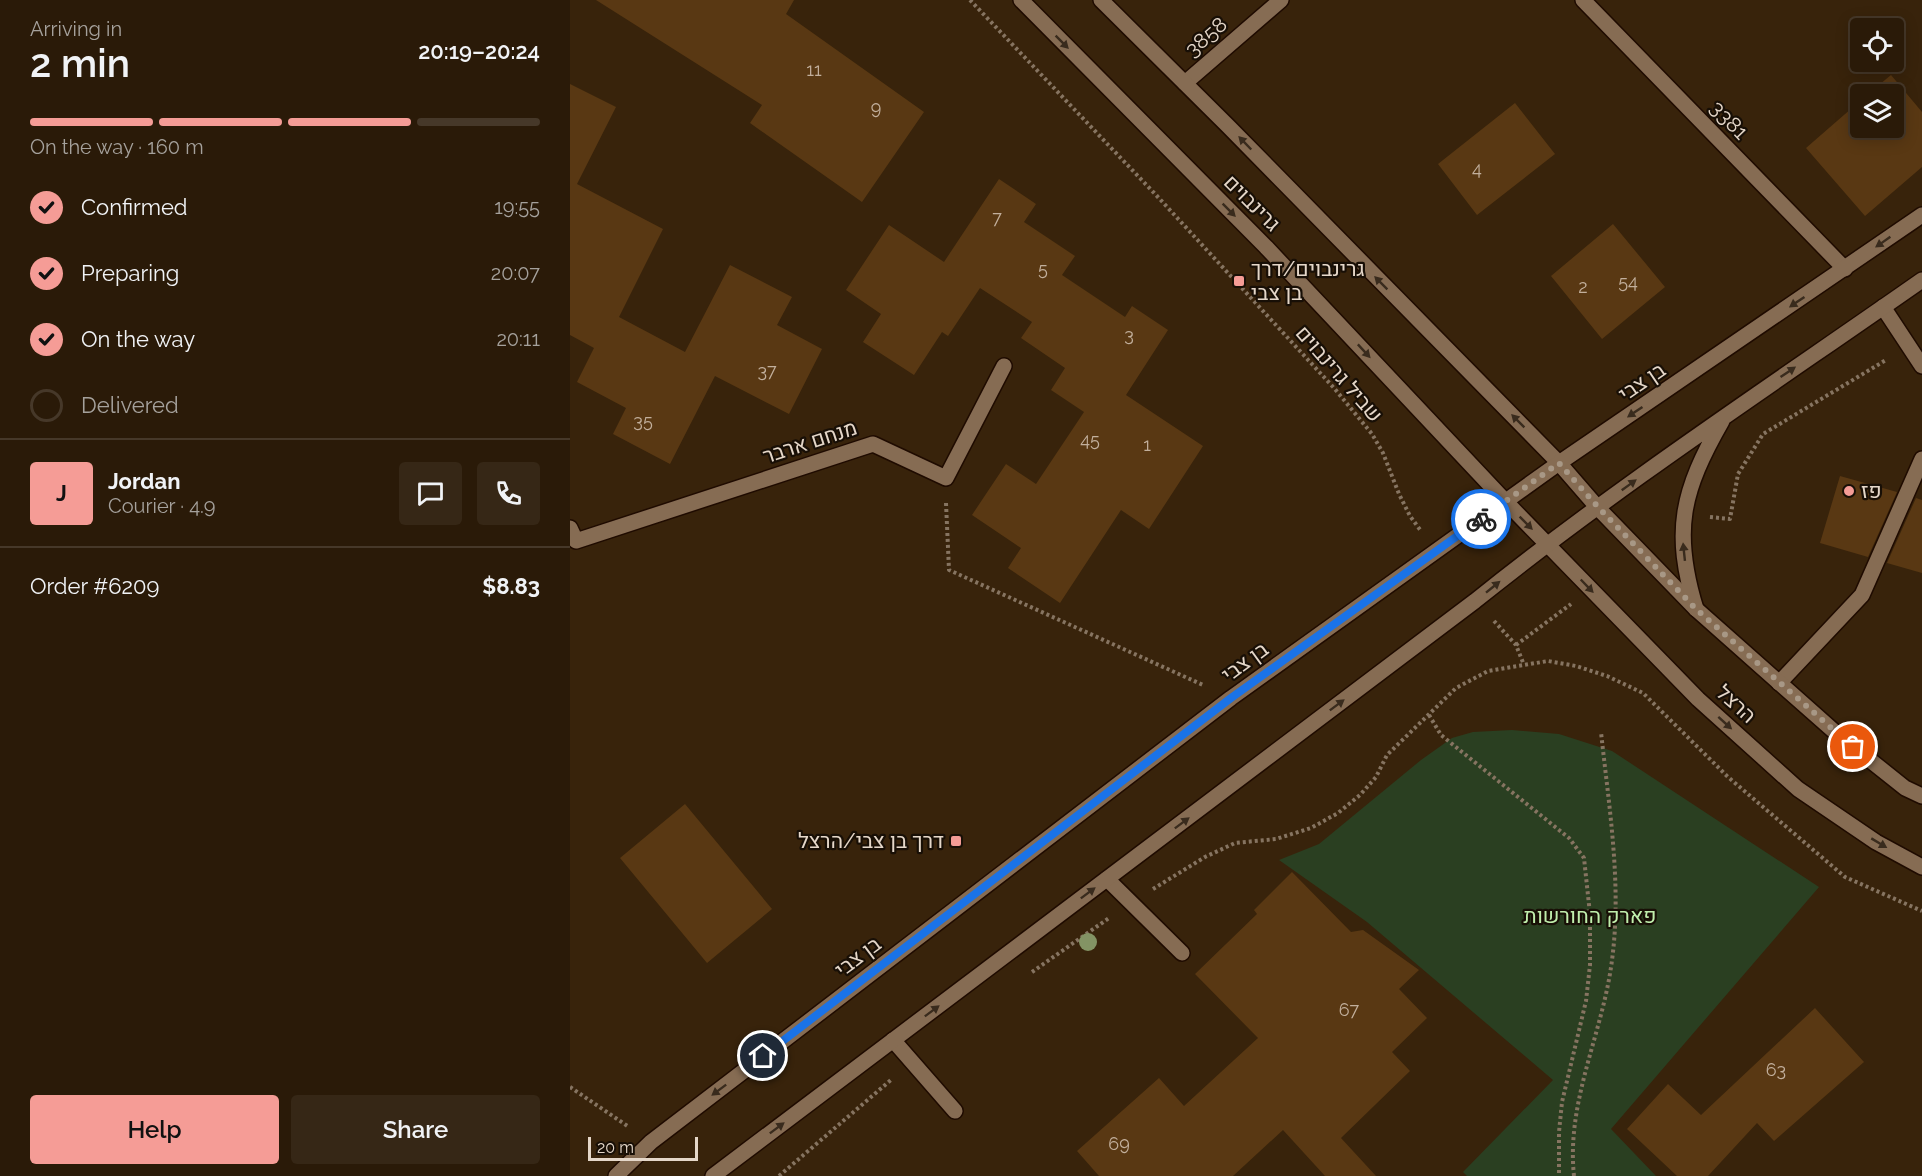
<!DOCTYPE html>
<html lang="en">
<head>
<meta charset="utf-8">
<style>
	body { margin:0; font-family:Raleway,Heebo,sans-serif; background:#362716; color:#f1f3f6; height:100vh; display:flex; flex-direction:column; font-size:22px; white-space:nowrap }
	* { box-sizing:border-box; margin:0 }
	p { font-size:20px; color:#a5a19c }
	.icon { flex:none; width:33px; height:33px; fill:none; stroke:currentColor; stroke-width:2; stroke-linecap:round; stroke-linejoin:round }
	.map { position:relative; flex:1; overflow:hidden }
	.drawer { display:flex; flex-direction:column; background:#2a1a08; width:570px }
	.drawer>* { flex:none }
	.buttons { position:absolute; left:1280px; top:18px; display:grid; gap:12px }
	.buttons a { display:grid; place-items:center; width:54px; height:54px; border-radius:6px; background:#2a1a08; box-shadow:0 3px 15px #0003,0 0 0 2px #463829; font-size:30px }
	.scale { position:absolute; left:18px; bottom:15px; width:110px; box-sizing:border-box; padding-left:6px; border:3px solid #e5d7c9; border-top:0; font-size:16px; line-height:21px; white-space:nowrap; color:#e5d7c9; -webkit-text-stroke:4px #180f06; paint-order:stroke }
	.pin { position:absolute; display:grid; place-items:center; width:51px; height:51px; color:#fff; margin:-26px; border:3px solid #fff; border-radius:50%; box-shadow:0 2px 6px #0007 }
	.courier { position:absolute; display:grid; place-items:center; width:60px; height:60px; margin:-30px; border:4px solid #1a73e8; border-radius:50%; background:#fff; color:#222; box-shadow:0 2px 8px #0007 }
	.summary em { font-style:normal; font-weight:600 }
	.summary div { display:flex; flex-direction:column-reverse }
	.summary { display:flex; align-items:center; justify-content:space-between; height:102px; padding:0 30px }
	h1 { font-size:39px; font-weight:600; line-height:45px }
	.bar { display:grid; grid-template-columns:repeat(4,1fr); gap:9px 6px; align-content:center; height:72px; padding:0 30px }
	.bar i { height:8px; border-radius:4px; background:#463829 }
	.bar .active { background:#f59c96 }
	.bar p { grid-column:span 4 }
	.line { display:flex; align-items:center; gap:15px; padding:0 30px; border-top:2px solid #463829 }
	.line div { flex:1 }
	.round { display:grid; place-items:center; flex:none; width:63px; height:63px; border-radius:6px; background:#362716 }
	ol { padding:0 30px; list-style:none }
	li { display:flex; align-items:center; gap:18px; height:66px }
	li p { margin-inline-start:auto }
	li .icon { padding:6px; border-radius:50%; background:#f59c96; color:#111; stroke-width:4 }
	li:last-child { color:#a5a19c }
	li i { width:33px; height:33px; border:3px solid #463829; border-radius:50% }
	.primary-button { display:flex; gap:12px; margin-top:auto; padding:12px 30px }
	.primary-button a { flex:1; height:69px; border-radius:6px; background:#f59c96; color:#111; font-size:24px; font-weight:600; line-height:69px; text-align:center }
	.primary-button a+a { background:#362716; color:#f1f3f6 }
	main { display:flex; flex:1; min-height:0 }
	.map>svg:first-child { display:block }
	.green { fill:#2a3f21 }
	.building { fill:#593813 }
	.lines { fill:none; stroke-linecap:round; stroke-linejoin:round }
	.service-casing { stroke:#1f0b00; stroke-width:18 }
	.minor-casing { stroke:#1f0b00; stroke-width:18 }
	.tertiary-casing { stroke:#1f0b00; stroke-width:18 }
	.secondary-casing { stroke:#1f0b00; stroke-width:18 }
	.path { stroke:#867461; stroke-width:4; stroke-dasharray:3 3; stroke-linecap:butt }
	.service { stroke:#866c53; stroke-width:15 }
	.minor { stroke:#866c53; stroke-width:15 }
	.tertiary { stroke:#866c53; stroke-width:15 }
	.secondary { stroke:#866c53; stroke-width:15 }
	.tree { fill:#839364 }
	.oneway { fill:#392b1d }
	.done { stroke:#a89886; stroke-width:6; stroke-dasharray:0 10.8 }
	.route { stroke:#1a73e8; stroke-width:8 }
	.poi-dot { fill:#f59c96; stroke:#180f06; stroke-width:2 }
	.labels { text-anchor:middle; stroke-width:4.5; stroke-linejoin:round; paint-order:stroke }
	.number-label { font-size:18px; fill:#c2af9c }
	.street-label { font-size:21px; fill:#e5d7c9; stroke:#180f06 }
	.poi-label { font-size:21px; fill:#e5d7c9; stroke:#180f06; text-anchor:start }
	.park-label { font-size:21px; fill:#c0eeac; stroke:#180f06 }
</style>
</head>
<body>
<main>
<section class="drawer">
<div class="summary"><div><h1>2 min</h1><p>Arriving in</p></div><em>20:19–20:24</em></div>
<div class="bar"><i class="active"></i><i class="active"></i><i class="active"></i><i></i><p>On the way · 160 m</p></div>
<ol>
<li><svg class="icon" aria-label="check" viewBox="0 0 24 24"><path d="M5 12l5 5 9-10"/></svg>Confirmed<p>19:55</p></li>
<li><svg class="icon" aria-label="check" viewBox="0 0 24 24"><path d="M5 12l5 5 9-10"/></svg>Preparing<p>20:07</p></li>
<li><svg class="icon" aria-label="check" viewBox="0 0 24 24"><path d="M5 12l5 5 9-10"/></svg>On the way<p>20:11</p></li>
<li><i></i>Delivered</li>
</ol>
<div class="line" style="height:108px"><b class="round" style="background:#f59c96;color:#111">J</b><div><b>Jordan</b><p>Courier · 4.9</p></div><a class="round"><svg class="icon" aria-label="chat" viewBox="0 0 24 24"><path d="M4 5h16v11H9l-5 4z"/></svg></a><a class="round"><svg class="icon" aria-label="phone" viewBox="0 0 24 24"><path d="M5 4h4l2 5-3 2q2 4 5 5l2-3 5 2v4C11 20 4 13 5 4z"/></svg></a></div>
<div class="line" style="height:78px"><div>Order #6209</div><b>$8.83</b></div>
<div class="primary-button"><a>Help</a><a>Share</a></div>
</section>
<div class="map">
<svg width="1352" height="1176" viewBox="0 0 1352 1176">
	<rect width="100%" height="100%" fill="#38230b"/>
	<!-- green -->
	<path class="green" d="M942 730 989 734 1042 751 1249 887 1041 1129 1086 1176H897L893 1172 983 1080 797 922 709 860 749 844 851 760 882 738 903 732Z"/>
	<!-- building -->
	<path class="building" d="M26 0H224L216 14 354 112 292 202 180 123 192 105Z
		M1321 75 1352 112V167L1295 216 1236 148 1290 101V128H1323V94H1298Z
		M0 84 46 107 7 184 93 229 49 317 115 352 160 265 222 297 207 325 252 349 219 414 145 376 100 464 43 434 56 408 7 382 24 348 0 335Z
		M945 103 985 154 907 215 868 164Z
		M429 179 466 204 454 222 505 256 492 275 555 317 562 306 598 330 556 395 633 446 579 529 551 510 490 603 438 568 451 548 402 515 436 464 466 484 514 412 481 390 495 368 451 338 462 322 410 288 378 336 372 332 344 375 293 342 311 314 276 290 319 225 374 262Z
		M1043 224 1095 287 1032 339 981 276Z
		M1270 476 1327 492 1298 557 1250 543Z
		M1346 498 1352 500V573L1317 563Z
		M115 804 202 909 137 963 50 858Z
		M722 872 781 932 793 930 849 970 829 989 857 1018 822 1052 840 1071 771 1138 806 1176H755L713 1130 663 1176H529L507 1151 589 1078 614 1106 688 1038 625 974 687 914 684 910Z
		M1245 1008 1294 1062 1204 1141 1187 1123 1138 1176H1107L1057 1129 1098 1084 1131 1115Z"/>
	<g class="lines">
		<defs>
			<path id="service" d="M1313 307 1352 366
				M1209 683 1292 595 1352 459
				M537 879 612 953
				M323 1040 385 1111"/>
			<path id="minor" d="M1013 0 1275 269
				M615 83 711 0
				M0 528 6 541 303 444 376 478 434 366"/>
			<path id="tertiary" d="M451 0 696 247 936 502 1128 699 1228 789 1306 842 1352 867
				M531 0 658 126 989 463 1028 508 1126 609 1266 733 1335 788 1352 796"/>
			<path id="secondary" d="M1126 609C1102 531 1112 491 1152 421
				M46 1176 81 1142 661 698 989 463 1352 215
				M143 1176 905 601C1048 486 1202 385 1352 280"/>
		</defs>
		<!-- service casing -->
		<use href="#service" class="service-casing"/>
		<!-- minor casing -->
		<use href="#minor" class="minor-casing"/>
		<!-- tertiary casing -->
		<use href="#tertiary" class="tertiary-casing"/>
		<!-- secondary casing -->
		<use href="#secondary" class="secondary-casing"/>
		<!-- path -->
		<path class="path" d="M400 0 587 196 764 388 802 434 813 453 829 494 840 516 851 531
			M376 503 379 570 633 685
			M1140 517 1160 519 1168 474 1193 434 1316 360
			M924 621 946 645 954 665
			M946 645 1001 604
			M859 715 871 735 999 838 1014 858 1020 914V965L1016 1001 992 1102 989 1132V1176
			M583 889 635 857 665 843 706 839 741 828 768 813 790 795 806 777 817 755 886 688 918 671 978 661 1006 666 1037 676 1073 693 1158 777 1275 877 1352 911
			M462 972 539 918
			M0 1087 59 1127
			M209 1176 322 1079
			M1004 1176C996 1101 1033 1033 1042 960 1052 885 1039 807 1031 732"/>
		<!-- service -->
		<use href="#service" class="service"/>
		<!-- minor -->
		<use href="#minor" class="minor"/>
		<!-- tertiary -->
		<use href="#tertiary" class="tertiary"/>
		<!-- secondary -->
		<use href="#secondary" class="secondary"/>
	</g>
	<!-- trees -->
	<circle class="tree" cx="518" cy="942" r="9"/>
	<!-- one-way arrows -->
	<defs><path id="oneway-solid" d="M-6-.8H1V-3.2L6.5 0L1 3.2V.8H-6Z" transform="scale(1.5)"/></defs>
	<g class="oneway">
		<use href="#oneway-solid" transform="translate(492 42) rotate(45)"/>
		<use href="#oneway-solid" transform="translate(675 143) rotate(-134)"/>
		<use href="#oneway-solid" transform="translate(659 210) rotate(45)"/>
		<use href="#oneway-solid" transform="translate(1313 242) rotate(145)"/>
		<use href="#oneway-solid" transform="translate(811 283) rotate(-135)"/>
		<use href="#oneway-solid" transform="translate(1227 302) rotate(146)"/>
		<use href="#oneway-solid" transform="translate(794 351) rotate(47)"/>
		<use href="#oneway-solid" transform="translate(1218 372) rotate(-34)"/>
		<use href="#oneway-solid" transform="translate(1065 412) rotate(146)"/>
		<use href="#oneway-solid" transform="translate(948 421) rotate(-135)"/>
		<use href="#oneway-solid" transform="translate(1059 485) rotate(-36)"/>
		<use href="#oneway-solid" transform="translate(956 523) rotate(45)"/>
		<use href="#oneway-solid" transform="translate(1114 552) rotate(-96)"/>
		<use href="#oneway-solid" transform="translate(1017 586) rotate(46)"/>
		<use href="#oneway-solid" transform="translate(923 587) rotate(-39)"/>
		<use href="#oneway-solid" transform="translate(767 705) rotate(-37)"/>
		<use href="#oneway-solid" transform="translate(1155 723) rotate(42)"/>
		<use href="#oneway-solid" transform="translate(612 823) rotate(-37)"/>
		<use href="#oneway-solid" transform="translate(1309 843) rotate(31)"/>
		<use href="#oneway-solid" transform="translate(518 893) rotate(-37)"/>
		<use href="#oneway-solid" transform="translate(362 1011) rotate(-37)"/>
		<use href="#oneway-solid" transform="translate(149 1090) rotate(143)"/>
		<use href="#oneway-solid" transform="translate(207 1128) rotate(-37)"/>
	</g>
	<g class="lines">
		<!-- done -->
		<path class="done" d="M911 519 989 463 1028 507 1126 609 1283 747"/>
		<!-- route -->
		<path class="route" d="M193 1056 661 698 911 519"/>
	</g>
	<!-- markers -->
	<g class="poi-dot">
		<rect x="663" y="275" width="12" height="12" rx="3"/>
		<circle cx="1279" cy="491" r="6"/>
		<rect x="380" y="835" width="12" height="12" rx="3"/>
	</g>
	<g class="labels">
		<!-- number labels -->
		<g class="number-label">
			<text x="244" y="76">11</text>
			<text x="306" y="114">9</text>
			<text x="907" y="175">4</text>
			<text x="427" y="224">7</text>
			<text x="473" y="275">5</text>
			<text x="1058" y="288">54</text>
			<text x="1013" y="293">2</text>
			<text x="559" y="341">3</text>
			<text x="197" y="377">37</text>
			<text x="73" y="427">35</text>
			<text x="520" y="446">45</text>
			<text x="577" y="451">1</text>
			<text x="779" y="1016">67</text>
			<text x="1206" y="1076">63</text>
			<text x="549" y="1150">69</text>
		</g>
		<!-- street labels -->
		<g class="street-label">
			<text transform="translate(636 37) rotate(-41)" y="7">3858</text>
			<text transform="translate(1159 120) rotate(46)" y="7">3381</text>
			<text transform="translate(682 203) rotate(45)" y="7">גרינבוים</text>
			<text transform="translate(769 374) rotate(49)" y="7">שביל גרינבוים</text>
			<text transform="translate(1072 382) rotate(-34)" y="7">בן צבי</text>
			<text transform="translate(240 442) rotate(-18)" y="7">מנחם ארבר</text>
			<text transform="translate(675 662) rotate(-36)" y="7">בן צבי</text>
			<text transform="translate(1166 704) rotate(42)" y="7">הרצל</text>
			<text transform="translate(288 957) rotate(-37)" y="7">בן צבי</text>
		</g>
		<!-- poi labels -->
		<g class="poi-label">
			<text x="681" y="276">גרינבוים/דרך<tspan x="681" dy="24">בן צבי</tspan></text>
			<text x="1291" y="498">פז</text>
			<text x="374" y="848" text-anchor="end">דרך בן צבי/הרצל</text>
		</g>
		<!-- park labels -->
		<g class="park-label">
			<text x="1020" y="923">פארק החורשות</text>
		</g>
	</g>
</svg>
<div class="buttons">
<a><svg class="icon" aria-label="locate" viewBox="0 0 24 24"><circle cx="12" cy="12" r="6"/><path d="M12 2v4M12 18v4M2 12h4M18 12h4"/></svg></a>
<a><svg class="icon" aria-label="layers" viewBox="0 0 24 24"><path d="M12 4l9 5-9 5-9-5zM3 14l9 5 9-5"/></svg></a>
</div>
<div class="scale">20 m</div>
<div class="pin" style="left:1283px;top:747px;background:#ea580c"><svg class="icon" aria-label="bag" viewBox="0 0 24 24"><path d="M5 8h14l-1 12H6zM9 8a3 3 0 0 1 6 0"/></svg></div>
<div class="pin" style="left:193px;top:1056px;background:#1f2937"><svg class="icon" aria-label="home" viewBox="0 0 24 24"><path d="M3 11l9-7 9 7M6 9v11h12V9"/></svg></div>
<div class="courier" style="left:911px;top:519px"><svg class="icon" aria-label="bike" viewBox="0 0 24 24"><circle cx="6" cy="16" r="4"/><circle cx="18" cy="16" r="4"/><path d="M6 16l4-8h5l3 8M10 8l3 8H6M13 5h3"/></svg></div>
</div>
</main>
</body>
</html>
